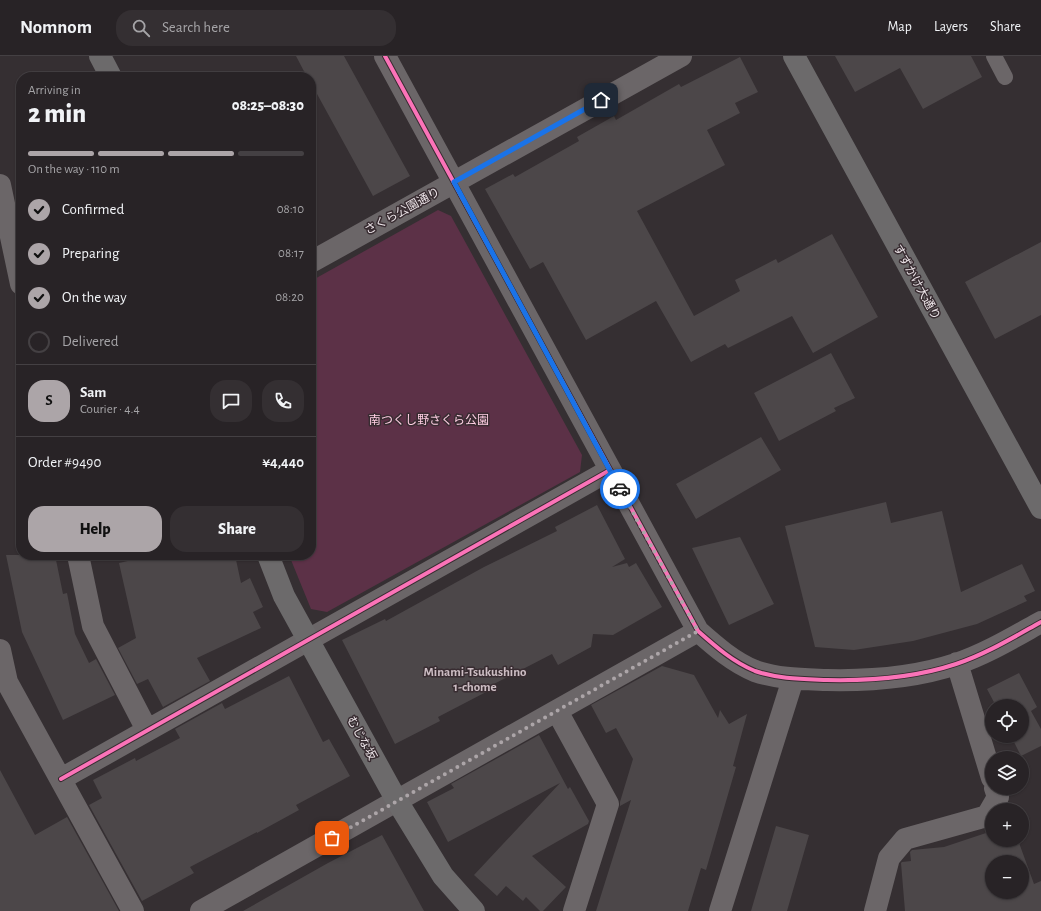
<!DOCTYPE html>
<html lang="en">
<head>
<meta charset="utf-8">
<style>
	body { margin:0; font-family:"Alegreya Sans","Noto Sans JP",sans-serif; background:#342f32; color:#f1f3f6; height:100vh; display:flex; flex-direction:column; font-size:15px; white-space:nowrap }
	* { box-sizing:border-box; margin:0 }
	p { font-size:13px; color:#a5a4a7 }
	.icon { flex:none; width:22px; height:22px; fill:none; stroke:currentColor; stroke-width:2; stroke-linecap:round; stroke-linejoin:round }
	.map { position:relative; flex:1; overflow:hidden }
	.details { position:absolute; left:16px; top:16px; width:300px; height:488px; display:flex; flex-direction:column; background:#282326; border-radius:16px; box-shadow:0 1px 3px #0004,0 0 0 1px #444043 }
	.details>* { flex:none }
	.tools { position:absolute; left:985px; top:643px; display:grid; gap:8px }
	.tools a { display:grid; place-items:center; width:44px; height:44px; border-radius:50%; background:#282326; box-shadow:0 1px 3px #0004,0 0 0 1px #444043; font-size:20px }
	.pin { position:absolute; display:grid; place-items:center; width:34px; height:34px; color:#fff; margin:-17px; border-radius:8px; box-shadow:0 2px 6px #0006 }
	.courier { position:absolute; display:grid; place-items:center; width:40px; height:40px; margin:-20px; border:3px solid #1a73e8; border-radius:50%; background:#fff; color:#222; box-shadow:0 1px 5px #0007 }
	.head em { font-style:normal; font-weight:800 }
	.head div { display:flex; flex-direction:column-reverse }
	.head { display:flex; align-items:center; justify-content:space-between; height:68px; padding:0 12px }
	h1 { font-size:26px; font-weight:800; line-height:30px }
	.bar { display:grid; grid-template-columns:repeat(4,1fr); gap:6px 4px; align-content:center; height:48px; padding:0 12px }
	.bar i { height:5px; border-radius:3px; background:#444043 }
	.bar .on { background:#aca5a8 }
	.bar p { grid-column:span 4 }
	.line { display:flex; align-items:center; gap:10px; padding:0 12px; border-top:1px solid #444043 }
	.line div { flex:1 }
	.round { display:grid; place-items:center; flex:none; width:42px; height:42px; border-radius:16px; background:#342f32 }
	ol { padding:0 12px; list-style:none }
	li { display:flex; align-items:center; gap:12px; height:44px }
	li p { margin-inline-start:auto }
	li .icon { padding:4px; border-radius:50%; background:#aca5a8; color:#111; stroke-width:4 }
	li:last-child { color:#a5a4a7 }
	li i { width:22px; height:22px; border:2px solid #444043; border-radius:50% }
	.action { display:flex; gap:8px; margin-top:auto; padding:8px 12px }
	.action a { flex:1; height:46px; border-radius:16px; background:#aca5a8; color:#111; font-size:16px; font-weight:800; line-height:46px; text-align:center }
	.action a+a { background:#342f32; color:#f1f3f6 }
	header { display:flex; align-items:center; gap:24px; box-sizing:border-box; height:56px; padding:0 20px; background:#282326; border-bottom:1px solid #444043 }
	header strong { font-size:19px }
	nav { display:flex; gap:22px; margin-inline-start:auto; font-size:14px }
	.search { width:280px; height:36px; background:#342f32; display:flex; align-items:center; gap:10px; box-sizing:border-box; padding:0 14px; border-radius:16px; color:#a5a4a7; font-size:15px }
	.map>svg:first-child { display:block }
	.green { fill:#5c3147 }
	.building { fill:#4c4749; fill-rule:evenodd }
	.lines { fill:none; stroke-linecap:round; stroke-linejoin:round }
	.lane { stroke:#6b6668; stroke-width:16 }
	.street { stroke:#6b6668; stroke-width:22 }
	.secondary { stroke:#6c6a6b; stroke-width:22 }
	.cycleway-casing { stroke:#382c31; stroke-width:6 }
	.cycleway { stroke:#fb73b8; stroke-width:4 }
	.done { stroke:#aca5a8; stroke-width:4; stroke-dasharray:0 7.2 }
	.route { stroke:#1a73e8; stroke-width:5 }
	.labels { text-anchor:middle; stroke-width:3; stroke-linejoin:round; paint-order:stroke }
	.street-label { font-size:12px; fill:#ece4e8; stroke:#382c31 }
	.park-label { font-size:12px; fill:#fecee3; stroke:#382c31 }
	.neighbourhood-label { font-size:13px; font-weight:bold; fill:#cdbec4; stroke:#382c31 }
</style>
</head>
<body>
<header>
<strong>Nomnom</strong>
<div class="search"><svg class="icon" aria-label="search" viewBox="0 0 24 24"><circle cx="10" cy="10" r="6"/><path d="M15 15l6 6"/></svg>Search here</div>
<nav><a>Map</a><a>Layers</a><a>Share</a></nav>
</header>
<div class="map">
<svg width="1041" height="855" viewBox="0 0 1041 855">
	<rect width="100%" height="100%" fill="#352f32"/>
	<!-- green -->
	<path class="green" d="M438 154 451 160 582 399 580 416 327 556 311 553 289 499H311V225Z"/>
	<!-- building -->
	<path class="building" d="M296 0H344L410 120 373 140 311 27V21H307Z
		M835 0H971L982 21 923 53 900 12 855 36Z
		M740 1 758 36 735 47 740 57 707 74 725 109 637 155 694 260 740 235 735 224 776 203 778 207 832 178 878 261 813 297 792 260 728 292 725 288 691 306 656 245 586 284 543 206 530 213 485 133 513 118 515 121 579 85 577 81 614 60 616 64 679 28 681 31Z
		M1041 186V259L995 283 965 226Z
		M831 297 855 342 834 352 836 355 779 385 754 337Z
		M761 381 781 414 696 463 676 428Z
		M886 446 891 467 942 455 961 536 1022 508 1035 535 1024 540 1027 545 977 568 913 585 854 594 815 591 785 470Z
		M597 449 625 503 612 511 627 507 629 511 636 507 662 551 613 579 593 578 591 591 558 609 552 598 486 632 488 635 438 661 440 665 395 688 342 584 385 563 386 565 484 511 557 475 555 471Z
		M740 481 774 548 729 569 692 492Z
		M6 499H55L63 538 67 537 75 578 89 607 96 603 115 639 63 664 22 576Z
		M154 499H235L241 527 250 522 263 551 253 556 261 572 197 602 210 625 163 651 148 623 137 628 118 592 136 582 119 507Z
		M662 610 694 619 718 662 720 654 729 668 747 658 733 710 736 711 706 814 701 812 688 855H596L631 744 620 750V746L633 703 616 672 606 677 591 649Z
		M1019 617 1037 651 1031 655 1041 673V690L1021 700 1011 680H1022V650H996L987 633Z
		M289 620 323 686 329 683 350 720 296 749 299 754 257 777V776L190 811 194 817 142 845 89 749 102 742 93 724 135 702 136 705 180 682 175 673 222 647 225 653Z
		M539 679 568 733 570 731 589 765 588 768 532 800 566 831 543 855H540L526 841 523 845 506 830 497 840 474 819 560 727 448 786 427 746 454 732 451 728Z
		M0 714 35 779 67 761 119 855H0Z
		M776 770 809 779 787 855H751Z
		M992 775V784H1018L1034 828 1041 825V855H905L901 807 902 806 911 805 910 796 912 794 944 791ZM992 806H1022V836H992Z
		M382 779 424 855H243L328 807Z"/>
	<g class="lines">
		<!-- lane -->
		<path class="lane" d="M994 0 1005 21"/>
		<!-- street -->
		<path class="street" d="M385 0 698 575C715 590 733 606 755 615 778 623 803 623 827 624 871 625 914 622 956 608 986 598 1014 581 1041 566
			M0 129 21 228
			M311 206 681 0
			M78 499 93 570 147 674
			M0 594 7 626 133 855
			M957 607 992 722
			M557 655 608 748 574 855
			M61 723 610 414
			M201 855 698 575
			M720 855 793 623
			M875 855 889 802 905 783 987 760 998 741 995 732"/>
		<!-- secondary -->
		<path class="secondary" d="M100 0 111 21
			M794 0 1041 452
			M268 499 284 540 397 745 443 820 474 855"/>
		<defs>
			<path id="cycleway" d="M385 0 698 575C715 590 733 606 755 615 778 623 803 623 827 624 871 625 914 622 956 608 986 598 1014 581 1041 566
				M61 723 610 414"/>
		</defs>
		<!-- cycleway casing -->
		<use href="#cycleway" class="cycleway-casing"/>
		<!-- cycleway -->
		<use href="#cycleway" class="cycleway"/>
	</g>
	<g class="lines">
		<!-- done -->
		<path class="done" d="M332 782 698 575 620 433"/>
		<!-- route -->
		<path class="route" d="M601 44 454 126 620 433"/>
	</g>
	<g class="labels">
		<!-- street labels -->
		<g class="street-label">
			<text transform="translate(402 155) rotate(-29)" y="4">さくら公園通り</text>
			<text transform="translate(917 226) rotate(61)" y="4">すずかけ大通り</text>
			<text transform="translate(362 682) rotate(61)" y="4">むじな坂</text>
		</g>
		<!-- park labels -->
		<g class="park-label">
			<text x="429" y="368">南つくし野さくら公園</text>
		</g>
		<!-- neighbourhood labels -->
		<g class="neighbourhood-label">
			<text x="475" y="620">Minami-Tsukushino<tspan x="475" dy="15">1-chome</tspan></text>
		</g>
	</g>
</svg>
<div class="tools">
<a><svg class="icon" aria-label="locate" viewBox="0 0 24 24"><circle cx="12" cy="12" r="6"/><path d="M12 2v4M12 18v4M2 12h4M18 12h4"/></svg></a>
<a><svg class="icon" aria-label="layers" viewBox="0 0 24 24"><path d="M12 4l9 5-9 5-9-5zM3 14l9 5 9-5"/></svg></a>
<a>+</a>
<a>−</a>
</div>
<div class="pin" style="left:332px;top:782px;background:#ea580c"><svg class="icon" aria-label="bag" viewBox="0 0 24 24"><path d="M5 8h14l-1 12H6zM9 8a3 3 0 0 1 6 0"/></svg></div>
<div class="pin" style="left:601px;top:44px;background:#1f2937"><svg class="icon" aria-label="home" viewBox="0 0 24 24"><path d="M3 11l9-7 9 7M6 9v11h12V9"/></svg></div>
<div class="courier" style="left:620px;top:433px"><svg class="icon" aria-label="car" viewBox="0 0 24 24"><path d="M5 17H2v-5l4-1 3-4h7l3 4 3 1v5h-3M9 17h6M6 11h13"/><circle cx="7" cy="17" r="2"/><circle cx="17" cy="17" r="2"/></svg></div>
<section class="details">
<div class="head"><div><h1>2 min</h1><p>Arriving in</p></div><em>08:25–08:30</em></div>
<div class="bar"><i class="on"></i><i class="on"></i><i class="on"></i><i></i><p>On the way · 110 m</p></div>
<ol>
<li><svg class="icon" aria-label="check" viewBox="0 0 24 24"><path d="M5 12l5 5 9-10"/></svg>Confirmed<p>08:10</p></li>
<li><svg class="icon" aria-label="check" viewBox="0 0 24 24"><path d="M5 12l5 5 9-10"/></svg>Preparing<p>08:17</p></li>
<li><svg class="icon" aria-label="check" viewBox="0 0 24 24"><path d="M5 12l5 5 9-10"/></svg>On the way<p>08:20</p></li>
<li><i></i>Delivered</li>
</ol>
<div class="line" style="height:72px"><b class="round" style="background:#aca5a8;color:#111">S</b><div><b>Sam</b><p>Courier · 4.4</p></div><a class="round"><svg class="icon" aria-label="chat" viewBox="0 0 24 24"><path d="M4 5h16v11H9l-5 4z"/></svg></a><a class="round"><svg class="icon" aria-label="phone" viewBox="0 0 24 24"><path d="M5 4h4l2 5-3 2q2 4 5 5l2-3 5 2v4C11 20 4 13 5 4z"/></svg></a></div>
<div class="line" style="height:52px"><div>Order #9490</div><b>¥4,440</b></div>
<div class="action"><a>Help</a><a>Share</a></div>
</section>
</div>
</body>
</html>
